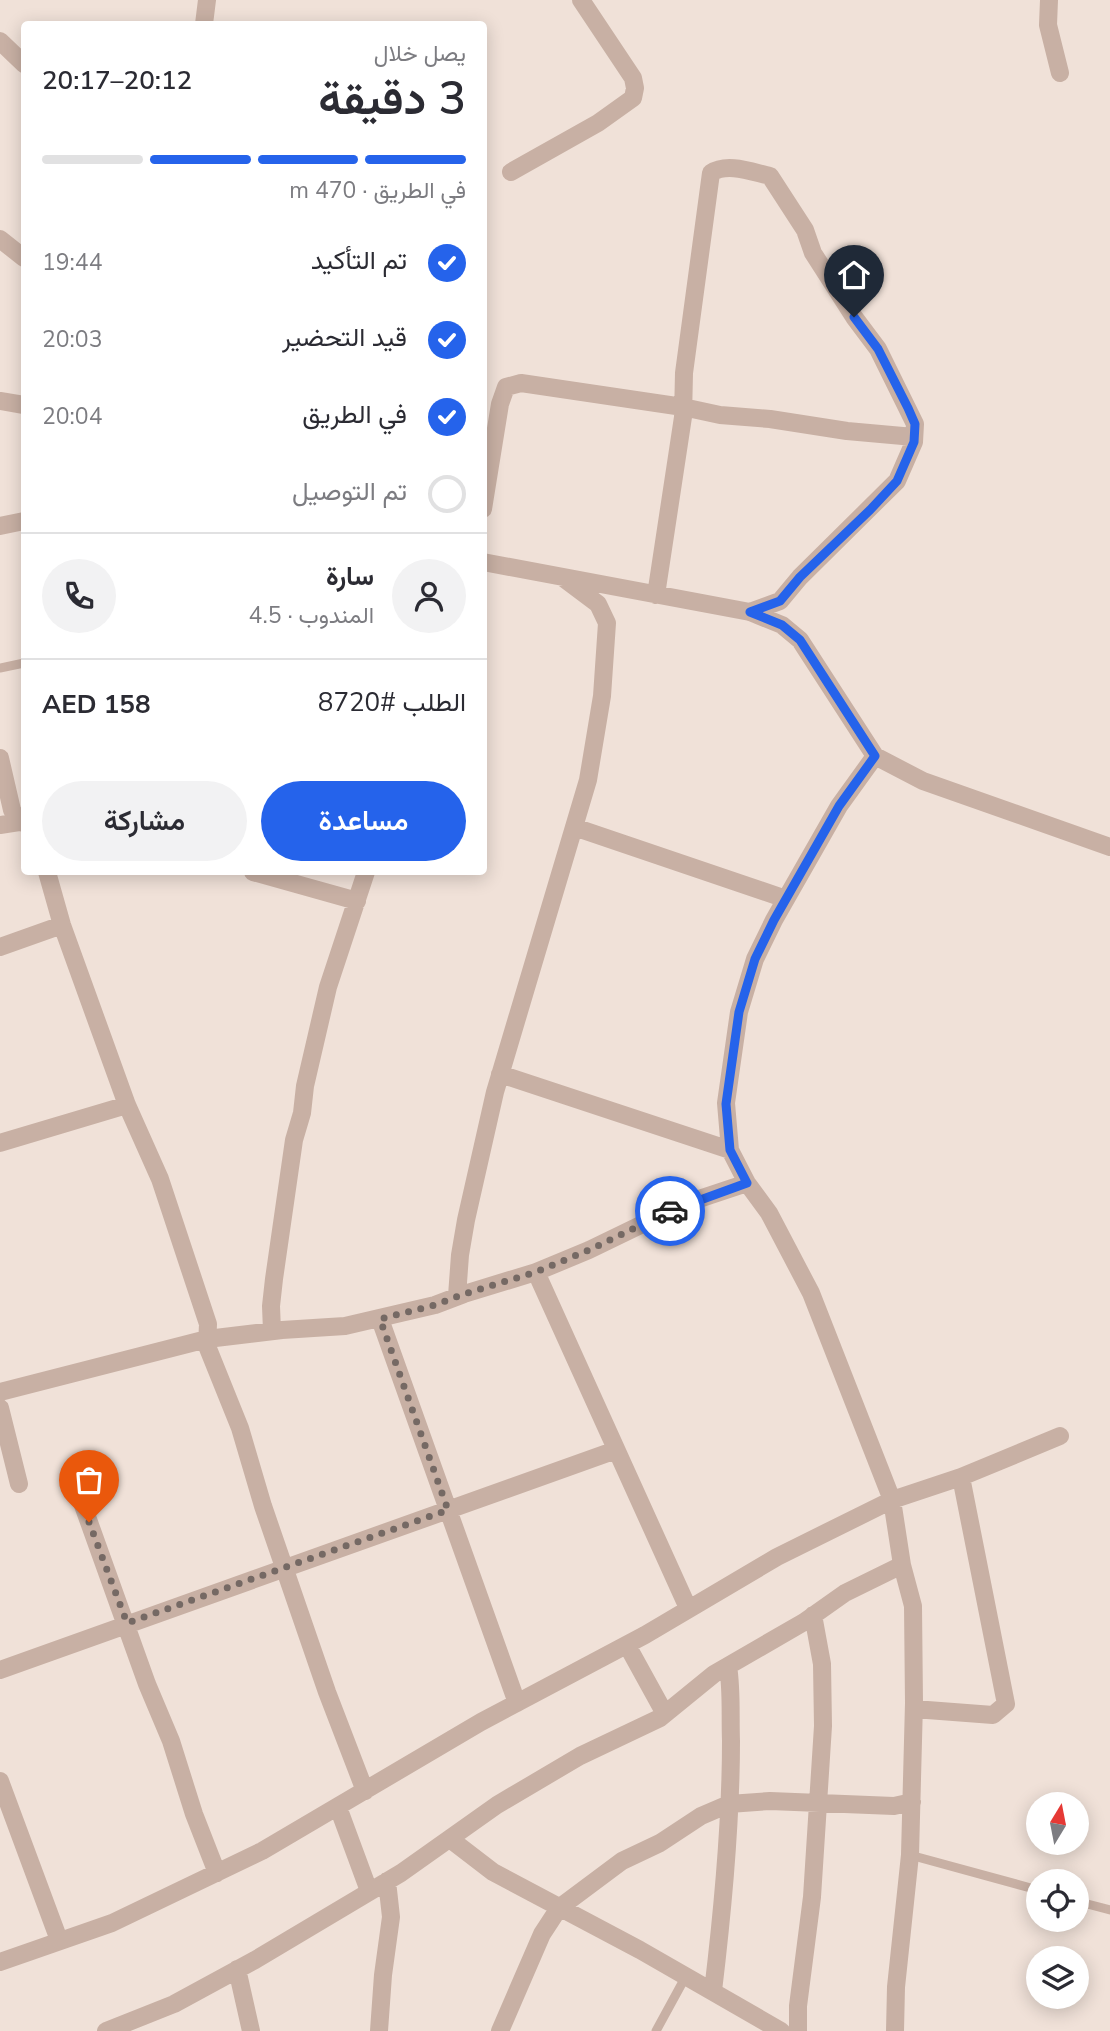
<!DOCTYPE html>
<html lang="ar">
<head>
<meta charset="utf-8">
<style>
	body { margin:0; font-family:"Nunito Sans",Vazirmatn,sans-serif; background:#f2f2f3; color:#2b2b33; direction:rtl; height:100vh; display:flex; flex-direction:column; font-size:26px; white-space:nowrap }
	* { box-sizing:border-box; margin:0 }
	p { font-size:23px; color:#7c7c81 }
	.icon { flex:none; width:38px; height:38px; fill:none; stroke:currentColor; stroke-width:2; stroke-linecap:round; stroke-linejoin:round }
	.map { position:relative; flex:1; overflow:hidden; direction:ltr }
	.drawer { position:absolute; left:21px; top:21px; width:466px; height:854px; display:flex; flex-direction:column; background:#fff; border-radius:7px; box-shadow:0 4px 18px #0003; direction:rtl }
	.drawer>* { flex:none }
	.needle { width:46px; rotate:10deg }
	.buttons { position:absolute; left:1026px; top:1792px; display:grid; gap:14px }
	.buttons a { display:grid; place-items:center; width:63px; height:63px; border-radius:50%; background:#fff; box-shadow:0 4px 18px #0003; font-size:35px }
	.pin { position:absolute; display:grid; place-items:center; width:60px; height:60px; color:#fff; margin:-72px -30px; border-radius:50% 50% 50% 0; rotate:-45deg; box-shadow:0 0 7px #0007 }
	.pin .icon { rotate:45deg }
	.courier { position:absolute; display:grid; place-items:center; width:70px; height:70px; margin:-35px; border:5px solid #2563eb; border-radius:50%; background:#fff; color:#222; box-shadow:0 2px 9px #0007 }
	.overview em { font-style:normal; font-weight:600 }
	.overview div { display:flex; flex-direction:column-reverse }
	.overview { display:flex; align-items:center; justify-content:space-between; height:119px; padding:0 21px }
	h1 { font-size:46px; font-weight:600; line-height:52px }
	.bar { display:grid; grid-template-columns:repeat(4,1fr); gap:10px 7px; align-content:center; height:84px; padding:0 21px }
	.bar i { height:9px; border-radius:5px; background:#e1e1e2 }
	.bar .active { background:#2563eb }
	.bar p { grid-column:span 4 }
	.line { display:flex; align-items:center; gap:18px; padding:0 21px; border-top:2px solid #e1e1e2 }
	.line div { flex:1 }
	.round { display:grid; place-items:center; flex:none; width:74px; height:74px; border-radius:37px; background:#f2f2f3 }
	ol { padding:0 21px; list-style:none }
	li { display:flex; align-items:center; gap:21px; height:77px }
	li p { margin-inline-start:auto }
	li .icon { padding:7px; border-radius:50%; background:#2563eb; color:#fff; stroke-width:4 }
	li:last-child { color:#7c7c81 }
	li i { width:38px; height:38px; border:4px solid #e1e1e2; border-radius:50% }
	.button { display:flex; gap:14px; margin-top:auto; padding:14px 21px }
	.button a { flex:1; height:80px; border-radius:42px; background:#2563eb; color:#fff; font-size:28px; font-weight:600; line-height:80px; text-align:center }
	.button a+a { background:#f2f2f3; color:#2b2b33 }
	.map>svg:first-child { display:block }
	.lines { fill:none; stroke-linecap:round; stroke-linejoin:round }
	.lane { stroke:#c8b0a4; stroke-width:9 }
	.street { stroke:#c8b0a4; stroke-width:18 }
	.done { stroke:#756964; stroke-width:7; stroke-dasharray:0 12.6 }
	.route { stroke:#2563eb; stroke-width:9 }
</style>
</head>
<body>
<div class="map">
<svg width="1110" height="2031" viewBox="0 0 1110 2031">
	<rect width="100%" height="100%" fill="#f0e1d8"/>
	<g class="lines">
		<!-- lane -->
		<path class="lane" d="M0 668 24 663
			M910 1855 1038 1890
			M1076 1901 1110 1910
			M656 2031 686 1976"/>
		<!-- street -->
		<path class="street" d="M1049 0 1048 25 1060 73
			M204 24 207 0
			M0 41 24 64
			M511 172 598 123 633 98 635 88 633 78 581 0
			M0 239 24 258
			M0 401 24 405
			M483 509 500 404 506 387 521 383 683 407 720 415 770 419 847 431 914 437
			M0 526 24 521
			M483 562 750 612 782 625 800 640 875 756 923 781 1110 847
			M656 595 683 417 684 373 711 173C727 162 752 172 770 176L805 230 813 253 854 317 878 349 915 424 914 442 897 481 800 577 780 601 750 612
			M875 756 839 806 774 920 755 959 739 1012 726 1103 730 1150 747 1183 769 1213 811 1293 892 1500 902 1565 913 1606 914 1703 910 1855 896 1987 895 2031
			M0 758 12 810 19 822 24 823
			M0 825 19 822
			M574 827 786 899
			M47 872 62 925 127 1105 160 1179 208 1324 207 1346 240 1428 263 1506 327 1692 365 1791
			M253 872 357 901
			M0 947 62 925
			M500 1074 730 1150
			M0 1143 127 1105
			M536 1272 688 1608
			M457 1296 460 1255 466 1220 495 1092 588 780 602 696 607 623 598 604 562 577
			M380 1319 517 1703
			M272 1331 271 1306 274 1279 294 1140 302 1113 305 1086 328 987 366 872
			M0 1392 207 1339 282 1330 345 1326 435 1305 464 1294 536 1272 589 1250 684 1204 747 1183
			M0 1408 19 1484
			M80 1497 147 1684 171 1741 194 1814 217 1873
			M627 1645 665 1714
			M0 1670 616 1450
			M914 1709 993 1715 1006 1704 961 1477
			M0 1781 59 1940
			M338 1807 369 1891
			M450 1839 493 1872 640 1950 781 2031
			M0 1962 112 1923 262 1851 481 1722 645 1635 777 1557 892 1500 961 1477 1060 1436
			M237 1969 251 2031
			M713 1991C723 1908 731 1824 731 1741 730 1715 732 1691 728 1666
			M106 2031 174 2004 255 1960 401 1873 497 1805 580 1756 660 1718 714 1674 804 1622 845 1593 902 1565
			M379 2031 383 1975 391 1917 387 1881
			M500 2031 542 1934 559 1908 622 1861 660 1843 701 1816 729 1804 770 1801 894 1806 912 1802
			M798 2031V2006L812 1897 823 1726 822 1664 813 1615"/>
	</g>
	<g class="lines">
		<!-- done -->
		<path class="done" d="M89 1522 127 1623 448 1510 380 1319 435 1305 464 1294 536 1272 589 1250 670 1211"/>
		<!-- route -->
		<path class="route" d="M670 1211 747 1183 730 1150 726 1104 739 1012 755 959 774 920 839 806 875 756 800 640 782 625 750 612 780 601 800 577 870 510 897 481 914 442 915 424 908 408 878 349 854 317"/>
	</g>
</svg>
<div class="buttons">
<a><svg class="needle" viewBox="-14 -14 28 28"><path d="M0-13l5 13h-10z" fill="#e53935"/><path d="M0 13l5-13h-10z" fill="#7c7c81"/></svg></a>
<a><svg class="icon" aria-label="locate" viewBox="0 0 24 24"><circle cx="12" cy="12" r="6"/><path d="M12 2v4M12 18v4M2 12h4M18 12h4"/></svg></a>
<a><svg class="icon" aria-label="layers" viewBox="0 0 24 24"><path d="M12 4l9 5-9 5-9-5zM3 14l9 5 9-5"/></svg></a>
</div>
<div class="pin" style="left:89px;top:1522px;background:#ea580c"><svg class="icon" aria-label="bag" viewBox="0 0 24 24"><path d="M5 8h14l-1 12H6zM9 8a3 3 0 0 1 6 0"/></svg></div>
<div class="pin" style="left:854px;top:317px;background:#1f2937"><svg class="icon" aria-label="home" viewBox="0 0 24 24"><path d="M3 11l9-7 9 7M6 9v11h12V9"/></svg></div>
<div class="courier" style="left:670px;top:1211px"><svg class="icon" aria-label="car" viewBox="0 0 24 24"><path d="M5 17H2v-5l4-1 3-4h7l3 4 3 1v5h-3M9 17h6M6 11h13"/><circle cx="7" cy="17" r="2"/><circle cx="17" cy="17" r="2"/></svg></div>
<section class="drawer">
<div class="overview"><div><h1>3 دقيقة</h1><p>يصل خلال</p></div><em>20:12–20:17</em></div>
<div class="bar"><i class="active"></i><i class="active"></i><i class="active"></i><i></i><p>في الطريق · 470 m</p></div>
<ol>
<li><svg class="icon" aria-label="check" viewBox="0 0 24 24"><path d="M5 12l5 5 9-10"/></svg>تم التأكيد<p>19:44</p></li>
<li><svg class="icon" aria-label="check" viewBox="0 0 24 24"><path d="M5 12l5 5 9-10"/></svg>قيد التحضير<p>20:03</p></li>
<li><svg class="icon" aria-label="check" viewBox="0 0 24 24"><path d="M5 12l5 5 9-10"/></svg>في الطريق<p>20:04</p></li>
<li><i></i>تم التوصيل</li>
</ol>
<div class="line" style="height:126px"><a class="round"><svg class="icon" aria-label="person" viewBox="0 0 24 24"><circle cx="12" cy="8" r="4"/><path d="M4 21q1-7 8-7t8 7"/></svg></a><div><b>سارة</b><p>المندوب · 4.5</p></div><a class="round"><svg class="icon" aria-label="phone" viewBox="0 0 24 24"><path d="M5 4h4l2 5-3 2q2 4 5 5l2-3 5 2v4C11 20 4 13 5 4z"/></svg></a></div>
<div class="line" style="height:91px"><div>الطلب #8720</div><b>AED 158</b></div>
<div class="button"><a>مساعدة</a><a>مشاركة</a></div>
</section>
</div>
</body>
</html>
